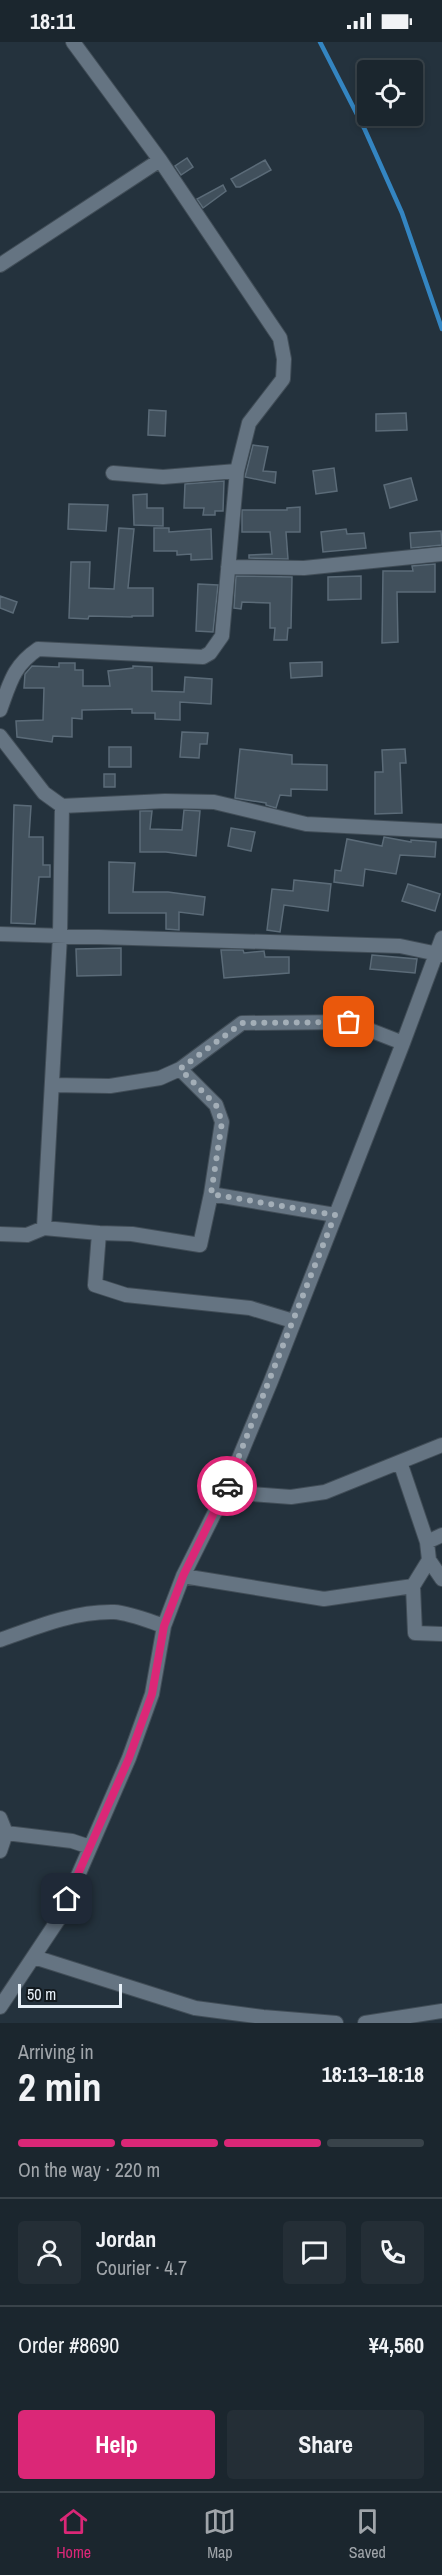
<!DOCTYPE html>
<html lang="en">
<head>
<meta charset="utf-8">
<style>
	body { margin:0; font-family:"Archivo Narrow",sans-serif; background:#242e36; color:#f1f3f6; height:100vh; display:flex; flex-direction:column; font-size:22px; white-space:nowrap }
	* { box-sizing:border-box; margin:0 }
	p { font-size:20px; color:#a0a5aa }
	.icon { flex:none; width:33px; height:33px; fill:none; stroke:currentColor; stroke-width:2; stroke-linecap:round; stroke-linejoin:round }
	.map { position:relative; height:1981px; overflow:hidden }
	.sheet { display:flex; flex-direction:column; background:#1b262e; flex:1 }
	.sheet>* { flex:none }
	.controls { position:absolute; left:357px; top:18px; display:grid; gap:12px }
	.controls a { display:grid; place-items:center; width:66px; height:66px; border-radius:6px; background:#1b262e; box-shadow:0 3px 9px #0003,0 0 0 2px #39434a; font-size:30px }
	.scale { position:absolute; left:18px; bottom:15px; width:104px; box-sizing:border-box; padding-left:6px; border:3px solid #e7f0f8; border-top:0; font-size:16px; line-height:21px; white-space:nowrap; color:#e7f0f8; -webkit-text-stroke:4px #12191e; paint-order:stroke }
	.pin { position:absolute; display:grid; place-items:center; width:51px; height:51px; color:#fff; margin:-26px; border-radius:12px; box-shadow:0 3px 9px #0006 }
	.courier { position:absolute; display:grid; place-items:center; width:60px; height:60px; margin:-30px; border:4px solid #db2777; border-radius:50%; background:#fff; color:#222; box-shadow:0 2px 8px #0007 }
	.overview em { font-style:normal; font-weight:800 }
	.overview div { display:flex; flex-direction:column-reverse }
	.overview { display:flex; align-items:center; justify-content:space-between; height:102px; padding:0 18px }
	h1 { font-size:39px; font-weight:800; line-height:45px }
	.bar { display:grid; grid-template-columns:repeat(4,1fr); gap:9px 6px; align-content:center; height:72px; padding:0 18px }
	.bar i { height:8px; border-radius:4px; background:#39434a }
	.bar .active { background:#db2777 }
	.bar p { grid-column:span 4 }
	.line { display:flex; align-items:center; gap:15px; padding:0 18px; border-top:2px solid #39434a }
	.line div { flex:1 }
	.round { display:grid; place-items:center; flex:none; width:63px; height:63px; border-radius:6px; background:#242e36 }
	.button { display:flex; gap:12px; margin-top:auto; padding:12px 18px }
	.button a { flex:1; height:69px; border-radius:6px; background:#db2777; color:#fff; font-size:24px; font-weight:800; line-height:69px; text-align:center }
	.button a+a { background:#242e36; color:#f1f3f6 }
	.status { display:flex; justify-content:space-between; align-items:center; height:42px; padding:0 30px; background:#1b262e; direction:ltr }
	.status svg { height:16px; fill:currentColor }
	.dock { display:flex; justify-content:space-around; align-items:center; height:84px; border-top:2px solid #39434a; background:#1b262e; font-size:16px; color:#a0a5aa }
	.dock a { display:grid; justify-items:center; gap:3px }
	.dock .active { color:#db2777 }
	.map>svg:first-child { display:block }
	.lines { fill:none; stroke-linecap:round; stroke-linejoin:round }
	.stream { stroke:#3485c1; stroke-width:4.5 }
	.building { fill:#41505c; stroke:#5b6b78; stroke-width:1.5 }
	.minor-casing { stroke:#414d57; stroke-width:16 }
	.minor { stroke:#657482; stroke-width:14 }
	.done { stroke:#a3aeb7; stroke-width:6; stroke-dasharray:0 10.8 }
	.route { stroke:#db2777; stroke-width:8 }
</style>
</head>
<body>
<div class="status"><b>18:11</b><svg viewBox="0 0 49 12"><path d="M0 12V9h3v3zM5 12V6h3v6zM10 12V3h3v9zM15 12V0h3v12zM26 1h20v11H26zM47 4h2v5h-2z"/></svg></div>
<div class="map">
<svg width="442" height="1981" viewBox="0 0 442 1981">
	<rect width="100%" height="100%" fill="#24323d"/>
	<g class="lines">
		<!-- stream -->
		<path class="stream" d="M320 0 365 88 402 171 442 287"/>
	</g>
	<!-- building -->
	<path class="building" d="M187 116 193 125 181 133 175 124Z
		M265 118 271 128 240 145H236L231 137Z
		M223 143 226 149 203 166 197 157Z
		M149 368 166 369 165 394 148 393Z
		M406 371 407 388 376 389V372Z
		M253 403 268 405 263 429 276 430 275 441 245 435Z
		M334 426 337 449 316 452 313 429Z
		M411 436 417 458 390 466 384 443Z
		M224 439 223 469H215V473H203L204 466H184L185 442Z
		M147 452V466H163V484L134 483 133 453Z
		M69 462 108 463 106 489 68 487Z
		M300 465V490H286L288 517 249 516V513L272 512 270 490H242V468H287V466Z
		M119 486 134 487 128 546H153V574H132V575L89 574 88 577 69 576 71 520H90L89 546 114 547Z
		M154 486H169V490L211 487 212 517 191 518V512L177 513V509H154Z
		M346 487 347 492 364 491 366 506 323 510 321 490Z
		M441 489 442 503 411 506 410 491Z
		M435 522V550H397L398 600 382 601 383 529H413L412 524Z
		M236 534 292 535 291 586H288L287 598H274L275 586H270V561L242 560 241 567 234 566Z
		M361 534V557L328 558V535Z
		M198 542 218 543 213 590 196 589Z
		M0 554 17 560 13 571 0 566Z
		M322 620V634L291 636 290 621Z
		M59 621H75V628H83V644H110L108 629 133 626V624L152 625V649L184 650 185 635 212 637 211 662 180 660V678L155 677V671H132V667L82 668V677L72 676V695L53 694 52 700 17 695 16 679 43 678 44 646H24L25 632 32 624 59 625Z
		M182 690 208 691 207 702H200L199 716 180 715Z
		M109 705H131V725H109Z
		M240 707 292 713V722L327 723V748L291 747V754L280 753 276 766 266 763V761L235 756Z
		M405 707 406 721H400L402 771 375 772V730H383L382 708Z
		M104 732H115V745H104Z
		M14 763 31 764 29 795H43V823H50V835H39L35 882 11 881Z
		M184 768 200 769 196 814 166 810H140V769H152L150 787 182 788Z
		M231 786 255 790 251 809 228 804Z
		M384 795 411 800V798L436 800 435 815 400 813 396 832 365 827 363 844 334 840 335 828 341 829 347 797 382 804Z
		M109 820 135 821 133 850H168L205 855 203 873 179 870V888L166 887V871H109Z
		M294 838 331 842 328 869 284 863 280 890 267 888 272 847 293 849Z
		M408 842 440 852 435 869 402 859Z
		M121 906V933L77 934 76 907Z
		M221 908H243L244 911 264 909 265 915H289V931L224 936Z
		M372 913 417 917 415 931 370 927Z"/>
	<g class="lines">
		<defs>
			<path id="minor" d="M0 223 160 118
				M113 431 163 435 237 429
				M228 525 304 526 442 512
				M0 668C10 641 13 624 38 607L203 615 210 611 222 594 237 429 249 381 283 337 284 317 280 296 160 118 73 0
				M0 694 44 751 62 764 165 759 214 760 306 782 442 789
				M0 892 400 904 442 913
				M52 1043 110 1044 160 1036 180 1027 242 981 349 980 403 1001
				M211 1152 335 1173
				M44 1186 60 893 62 764
				M99 1191 132 1192 200 1203 211 1152 222 1080 216 1063 180 1027
				M0 1192 27 1193 44 1186 99 1191 95 1243 126 1253 250 1266 293 1279
				M400 1420 427 1500 429 1518 442 1537
				M225 1450 291 1455 325 1450 442 1403
				M427 1500 442 1493
				M429 1518 413 1544 415 1591 442 1592
				M183 1534 324 1557 413 1544
				M0 1598C36 1585 75 1569 114 1570 130 1571 149 1579 164 1584
				M0 1776 6 1791 0 1790
				M0 1809 6 1791 72 1799 90 1805
				M34 1915 195 1966 263 1975 336 1981
				M0 1965 60 1875 129 1716 152 1652 164 1584 183 1534 225 1450 271 1339 403 1001 442 896
				M365 1981 442 1969"/>
		</defs>
		<!-- minor casing -->
		<use href="#minor" class="minor-casing"/>
		<!-- minor -->
		<use href="#minor" class="minor"/>
	</g>
	<g class="lines">
		<!-- done -->
		<path class="done" d="M227 1444 335 1173 211 1152 222 1080 216 1063 180 1027 242 981 349 980"/>
		<!-- route -->
		<path class="route" d="M67 1857 129 1716 152 1652 164 1584 183 1534 227 1444"/>
	</g>
</svg>
<div class="controls">
<a><svg class="icon" aria-label="locate" viewBox="0 0 24 24"><circle cx="12" cy="12" r="6"/><path d="M12 2v4M12 18v4M2 12h4M18 12h4"/></svg></a>
</div>
<div class="scale">50 m</div>
<div class="pin" style="left:349px;top:980px;background:#ea580c"><svg class="icon" aria-label="bag" viewBox="0 0 24 24"><path d="M5 8h14l-1 12H6zM9 8a3 3 0 0 1 6 0"/></svg></div>
<div class="pin" style="left:67px;top:1857px;background:#1f2937"><svg class="icon" aria-label="home" viewBox="0 0 24 24"><path d="M3 11l9-7 9 7M6 9v11h12V9"/></svg></div>
<div class="courier" style="left:227px;top:1444px"><svg class="icon" aria-label="car" viewBox="0 0 24 24"><path d="M5 17H2v-5l4-1 3-4h7l3 4 3 1v5h-3M9 17h6M6 11h13"/><circle cx="7" cy="17" r="2"/><circle cx="17" cy="17" r="2"/></svg></div>
</div>
<section class="sheet">
<div class="overview"><div><h1>2 min</h1><p>Arriving in</p></div><em>18:13–18:18</em></div>
<div class="bar"><i class="active"></i><i class="active"></i><i class="active"></i><i></i><p>On the way · 220 m</p></div>
<div class="line" style="height:108px"><a class="round"><svg class="icon" aria-label="person" viewBox="0 0 24 24"><circle cx="12" cy="8" r="4"/><path d="M4 21q1-7 8-7t8 7"/></svg></a><div><b>Jordan</b><p>Courier · 4.7</p></div><a class="round"><svg class="icon" aria-label="chat" viewBox="0 0 24 24"><path d="M4 5h16v11H9l-5 4z"/></svg></a><a class="round"><svg class="icon" aria-label="phone" viewBox="0 0 24 24"><path d="M5 4h4l2 5-3 2q2 4 5 5l2-3 5 2v4C11 20 4 13 5 4z"/></svg></a></div>
<div class="line" style="height:78px"><div>Order #8690</div><b>¥4,560</b></div>
<div class="button"><a>Help</a><a>Share</a></div>
</section>
<nav class="dock">
<a class="active"><svg class="icon" aria-label="home" viewBox="0 0 24 24"><path d="M3 11l9-7 9 7M6 9v11h12V9"/></svg>Home</a>
<a><svg class="icon" aria-label="map" viewBox="0 0 24 24"><path d="M3 6l6-2 6 2 6-2v14l-6 2-6-2-6 2zM9 4v14M15 6v14"/></svg>Map</a>
<a><svg class="icon" aria-label="saved" viewBox="0 0 24 24"><path d="M7 4h10v16l-5-4-5 4z"/></svg>Saved</a>
</nav>
</body>
</html>
